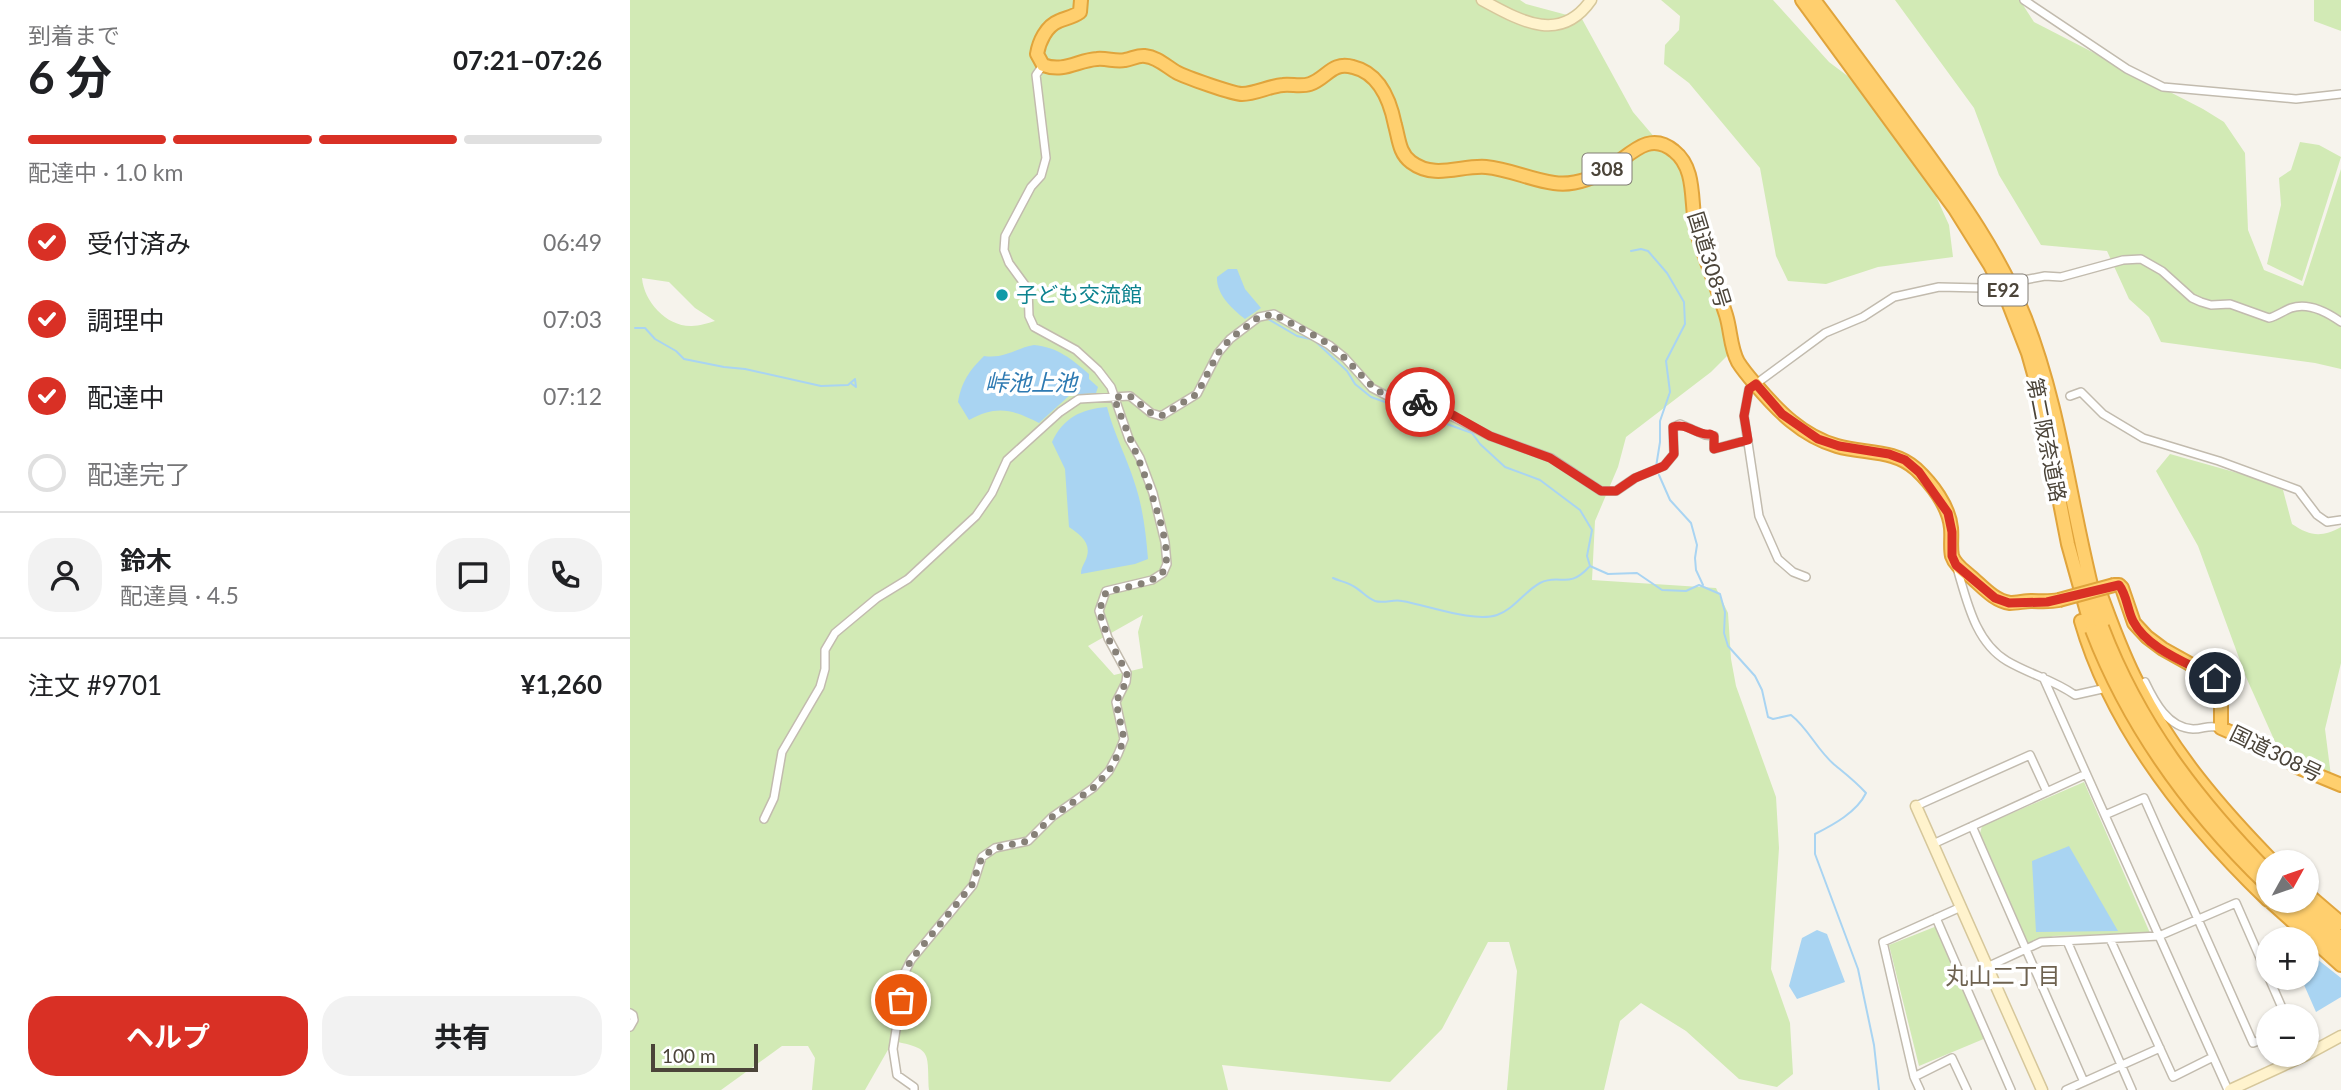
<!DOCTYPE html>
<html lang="ja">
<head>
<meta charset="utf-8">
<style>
	body { margin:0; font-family:Lato,"Noto Sans JP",sans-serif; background:#f2f2f2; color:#202124; height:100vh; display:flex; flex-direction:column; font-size:26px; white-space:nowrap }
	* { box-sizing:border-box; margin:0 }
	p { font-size:23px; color:#757577 }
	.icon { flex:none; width:38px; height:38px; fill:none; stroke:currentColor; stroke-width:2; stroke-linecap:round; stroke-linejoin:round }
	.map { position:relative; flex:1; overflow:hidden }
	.panel { display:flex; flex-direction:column; background:#fff; width:630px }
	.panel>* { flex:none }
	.needle { width:46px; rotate:50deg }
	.controls { position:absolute; left:1626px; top:850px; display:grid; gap:14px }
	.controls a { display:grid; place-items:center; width:63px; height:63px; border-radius:50%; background:#fff; box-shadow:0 2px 5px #0004; font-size:35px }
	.scale { position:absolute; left:21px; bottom:18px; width:107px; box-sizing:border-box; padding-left:7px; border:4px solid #4b4439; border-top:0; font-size:19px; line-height:24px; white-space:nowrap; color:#4b4439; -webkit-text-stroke:5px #fff; paint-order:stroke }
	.pin { position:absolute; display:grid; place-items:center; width:60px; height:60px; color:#fff; margin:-30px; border:4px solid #fff; border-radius:50%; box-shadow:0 2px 7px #0007 }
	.courier { position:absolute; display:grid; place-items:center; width:70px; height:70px; margin:-35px; border:5px solid #d93025; border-radius:50%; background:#fff; color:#222; box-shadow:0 2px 9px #0007 }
	.head em { font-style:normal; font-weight:700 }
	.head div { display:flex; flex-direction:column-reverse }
	.head { display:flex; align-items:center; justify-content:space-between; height:119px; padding:0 28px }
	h1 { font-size:46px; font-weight:700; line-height:52px }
	.bar { display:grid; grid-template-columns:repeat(4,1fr); gap:10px 7px; align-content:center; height:84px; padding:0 28px }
	.bar i { height:9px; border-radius:5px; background:#e0e0e0 }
	.bar .selected { background:#d93025 }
	.bar p { grid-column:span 4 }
	.line { display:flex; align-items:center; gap:18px; padding:0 28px; border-top:2px solid #e0e0e0 }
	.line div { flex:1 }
	.round { display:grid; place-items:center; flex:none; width:74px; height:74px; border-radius:28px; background:#f2f2f2 }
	ol { padding:0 28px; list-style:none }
	li { display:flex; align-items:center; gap:21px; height:77px }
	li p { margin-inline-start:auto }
	li .icon { padding:7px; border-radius:50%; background:#d93025; color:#fff; stroke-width:4 }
	li:last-child { color:#757577 }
	li i { width:38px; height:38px; border:4px solid #e0e0e0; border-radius:50% }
	.button { display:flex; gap:14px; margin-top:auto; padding:14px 28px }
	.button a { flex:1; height:80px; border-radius:28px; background:#d93025; color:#fff; font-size:28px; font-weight:700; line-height:80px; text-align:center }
	.button a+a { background:#f2f2f2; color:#202124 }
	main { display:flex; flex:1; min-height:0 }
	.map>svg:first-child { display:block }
	.green { fill:#d2eab5; fill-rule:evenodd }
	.water { fill:#a9d4f2 }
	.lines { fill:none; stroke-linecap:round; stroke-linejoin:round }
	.stream { stroke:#a9d4f2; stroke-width:2 }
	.street-casing { stroke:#c2bbae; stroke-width:10 }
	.secondary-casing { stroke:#d6c79b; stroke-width:13 }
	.highway-casing { stroke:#e0a43c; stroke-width:16 }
	.street { stroke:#fff; stroke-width:7 }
	.secondary { stroke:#fff3cd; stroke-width:10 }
	.highway { stroke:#ffcf6e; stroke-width:12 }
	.street-bridge-casing { stroke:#c2bbae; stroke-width:10; stroke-linecap:butt }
	.highway-bridge-casing { stroke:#e0a43c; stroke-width:16; stroke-linecap:butt }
	.street-bridge { stroke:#fff; stroke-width:7 }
	.highway-bridge { stroke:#ffcf6e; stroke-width:12 }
	.done { stroke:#878178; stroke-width:7; stroke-dasharray:0 12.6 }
	.route { stroke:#d93025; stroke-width:9 }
	.culture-dot { fill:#0f9aa8; stroke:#fff; stroke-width:2.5 }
	.labels { text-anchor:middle; stroke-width:7; stroke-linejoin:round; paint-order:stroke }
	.shield { fill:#fff; stroke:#817c74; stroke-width:2 }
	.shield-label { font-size:19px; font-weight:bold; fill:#4b4439 }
	.street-label { font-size:21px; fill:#4b4439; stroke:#fff }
	.culture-label { font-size:21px; fill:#0d838f; stroke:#fff; text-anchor:start }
	.water-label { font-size:23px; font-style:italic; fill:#2e7ab2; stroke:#fff }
	.neighbourhood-label { font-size:23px; fill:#6e6250; stroke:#fff }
</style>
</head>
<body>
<main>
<section class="panel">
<div class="head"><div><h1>6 分</h1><p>到着まで</p></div><em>07:21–07:26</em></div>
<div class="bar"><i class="selected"></i><i class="selected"></i><i class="selected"></i><i></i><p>配達中 · 1.0 km</p></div>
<ol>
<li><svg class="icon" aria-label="check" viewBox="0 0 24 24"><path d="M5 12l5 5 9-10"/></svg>受付済み<p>06:49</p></li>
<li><svg class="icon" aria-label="check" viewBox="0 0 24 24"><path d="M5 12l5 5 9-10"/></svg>調理中<p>07:03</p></li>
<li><svg class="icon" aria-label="check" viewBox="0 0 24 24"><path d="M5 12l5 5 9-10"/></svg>配達中<p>07:12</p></li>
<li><i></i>配達完了</li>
</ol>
<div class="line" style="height:126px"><a class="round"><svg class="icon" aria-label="person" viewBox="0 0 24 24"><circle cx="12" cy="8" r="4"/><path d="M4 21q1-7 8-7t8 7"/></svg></a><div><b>鈴木</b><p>配達員 · 4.5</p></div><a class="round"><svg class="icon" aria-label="chat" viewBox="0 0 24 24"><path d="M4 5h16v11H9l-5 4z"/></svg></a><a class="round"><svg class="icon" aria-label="phone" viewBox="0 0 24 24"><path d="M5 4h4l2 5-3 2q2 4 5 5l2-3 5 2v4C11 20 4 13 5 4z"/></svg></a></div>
<div class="line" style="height:91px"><div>注文 #9701</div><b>¥1,260</b></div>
<div class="button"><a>ヘルプ</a><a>共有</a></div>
</section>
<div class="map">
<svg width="1711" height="1090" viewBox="0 0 1711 1090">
	<rect width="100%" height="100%" fill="#f6f3ec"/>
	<!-- green -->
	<path class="green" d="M0 0H890L896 4 952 19 1003 112 1049 166 1083 265 1100 353 1081 372 996 437 988 467 965 521 962 580 1086 588 1098 613 1101 659 1106 686 1146 797 1149 848 1141 969 1160 1023 1163 1074 1147 1087 1109 1079 1056 1031 1011 1003 990 1021 974 1090H877L887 971 879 942H858L812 1029 760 1082 592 1065 598 1090H299C297 1052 303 1049 263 1041L235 1090H182L185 1058 178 1046H152L91 1090H0ZM12 278 39 282 65 308 85 321C78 323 69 326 62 326 37 327 14 302 12 278ZM513 615 508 632 513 668 484 675 458 646Z
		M1031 0H1143L1199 62 1235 89 1299 181 1319 225 1323 257 1248 267 1196 284 1158 281 1146 256 1130 168 1059 83 1034 64 1035 45 1049 30 1050 16Z
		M1265 0H1394L1391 2 1404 22 1573 109 1594 122 1615 153 1618 230 1634 270 1673 286 1711 169V369L1685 363 1531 342 1519 317 1499 299 1477 251 1411 245 1369 175 1344 108Z
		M1684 0H1711V31L1684 21Z
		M1670 142 1689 145 1711 157 1672 281 1637 264 1651 205 1649 178 1661 170Z
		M1540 454 1622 477 1653 490 1662 524C1680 536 1691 538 1711 527V663L1695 729 1702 784 1673 777 1655 764 1616 677 1568 546 1526 471Z
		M1454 782 1520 933 1424 936 1398 943 1350 833 1352 826Z
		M1307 926 1356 1038 1289 1066 1259 945Z"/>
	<!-- water -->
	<path class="water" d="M598 269H607L615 289 631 308 615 319C602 309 586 294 587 277Z
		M404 345C427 347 442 359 459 374V379L468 387 466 393 440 395 409 423C381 409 367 405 339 420L328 402C332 381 339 371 354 356 375 359 386 348 404 345Z
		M477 407C484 434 497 458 505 484 513 508 516 534 518 559L505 564 451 574C451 566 455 564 457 556 461 542 449 534 439 527L435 469 422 442C433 418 451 409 477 407Z
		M1439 846 1488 931 1406 932 1402 861Z
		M1187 930 1197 934 1215 982 1167 999 1159 986 1172 938Z
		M1677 951 1711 978V997L1686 1012 1671 978H1676Z"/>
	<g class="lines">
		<!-- stream -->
		<path class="stream" d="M1001 251 1011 249 1018 251 1037 273 1054 302 1055 324 1036 361 1040 392 1030 421V442L1026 467
			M638 319 667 336 684 340 717 371 725 384 741 397 842 433 850 444 875 467 910 480 950 510 962 530 957 556 960 566 978 574 1007 573 1032 590 1056 591 1069 585 1090 594 1095 612 1094 633 1098 646 1125 676 1132 690 1138 717 1143 719 1161 715C1179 729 1188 752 1206 766 1217 775 1226 782 1236 793 1227 812 1203 825 1185 834V854L1228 969 1244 1045 1249 1090
			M5 328H15L25 339 46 351 54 359 94 367 115 369 191 386 218 385 225 379 226 387 222 384
			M1029 475 1040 500 1061 523 1067 545 1065 558 1066 570 1073 585
			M703 578C709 581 717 582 723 586 731 590 737 598 745 601 754 604 763 599 772 601 797 605 844 623 867 615 883 610 895 591 910 583 930 573 938 590 959 567"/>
		<defs>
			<path id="street" d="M1394 0 1497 69 1533 87 1666 99 1711 94
				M1394 280 1415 276 1431 277 1493 260 1511 259 1532 271 1562 298 1571 302 1581 305 1600 304 1639 318C1647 316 1653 311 1661 308 1678 302 1697 312 1711 322
				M1440 396 1451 392 1473 414 1513 438 1589 461 1668 490 1687 515 1697 522 1711 520
				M1327 568C1337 601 1345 642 1377 661 1401 675 1422 679 1445 695L1472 689
				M1176 577 1163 572 1148 559 1129 516 1114 416 1119 389 1195 333 1233 317 1264 297 1309 287 1352 288
				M1413 677 1598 1090
				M1515 682C1524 701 1538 728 1563 729 1575 729 1578 724 1591 728
				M1286 806 1400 755 1417 792
				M1475 815 1514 798 1623 1043 1638 1037
				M134 819 144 798 152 752 190 687 195 669V650L205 633 247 598 278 579 346 516 362 493 377 460 430 412 449 399 500 396 521 413 531 416 567 394 588 353 600 339 629 317 644 314 699 345 715 358 742 388 771 403 792 401 860 436 921 458 971 491H986L1005 478 1034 466 1044 454 1043 427 1050 424 1075 435 1084 436V449L1117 440
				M1342 826 1454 1082
				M1303 844 1456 774
				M1306 918 1381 1090
				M1480 939 1543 1077 1583 1057
				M1437 941 1502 1090
				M1357 967 1411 942 1529 936 1606 903 1638 976
				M1639 978 1656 1017
				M0 1013 3 1015 4 1020 0 1027
				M1284 1077 1322 1058 1337 1090
				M284 1090V1087L267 1075 263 1049 275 972 281 960 343 885 352 857 365 848 398 841 422 817 463 788 479 771 488 754 494 739 486 702 496 682 497 673 478 638 469 611 476 591 522 580 533 573 537 564 535 542 523 493 510 458 499 439 481 387 468 370 446 350 404 327 399 316 398 289 379 263 374 250 375 236 401 187 411 176 416 158 406 75 413 65
				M1290 1090 1284 1077 1253 942 1331 907
				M1436 1090 1530 1048"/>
			<path id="secondary" d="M852 0C889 20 930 45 961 0
				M1286 806 1412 1090
				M1676 1055 1711 1036
				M1600 1090 1676 1055"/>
			<path id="highway" d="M451 0 450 12C443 17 436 18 429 21 416 26 409 42 407 54L413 65C434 73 448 60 467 59 477 58 486 62 495 60 502 59 508 55 515 56 527 57 536 66 546 72 555 77 603 94 612 94 626 94 639 86 653 85 662 84 671 87 680 84 697 78 702 61 723 67 749 73 760 100 765 125 769 139 769 153 781 162 805 180 830 165 856 167 879 169 901 180 924 183 944 186 966 177 983 166 1002 153 1020 131 1044 151 1067 169 1060 203 1066 229 1074 258 1087 286 1096 315 1101 331 1100 347 1108 362 1113 370 1119 377 1125 384 1148 411 1172 436 1207 446 1235 454 1264 449 1286 469 1302 484 1319 506 1321 528 1322 537 1320 547 1322 556 1325 565 1333 570 1340 576 1352 586 1364 601 1380 603 1387 603 1395 601 1401 601 1411 601 1419 602 1429 600
				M1172 0 1325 209 1360 265 1375 294 1398 353 1407 385 1438 544 1462 630
				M1184 0C1220 48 1256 97 1291 145 1331 200 1370 255 1395 318 1434 417 1442 525 1472 627
				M1484 585H1489L1492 588 1504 623 1517 637 1533 649 1585 678 1591 690V728L1653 755 1665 766 1711 785
				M1469 590C1481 622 1492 654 1508 684 1542 752 1591 809 1644 863
				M1451 621C1482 729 1558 823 1638 900
				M1676 893 1711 923
				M1640 901 1711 965
				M1654 901 1711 951
				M1669 901 1711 938"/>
		</defs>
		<!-- street casing -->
		<use href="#street" class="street-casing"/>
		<!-- secondary casing -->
		<use href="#secondary" class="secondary-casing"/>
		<!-- highway casing -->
		<use href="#highway" class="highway-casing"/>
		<!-- street -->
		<use href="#street" class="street"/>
		<!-- secondary -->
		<use href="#secondary" class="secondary"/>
		<!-- highway -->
		<use href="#highway" class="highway"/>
		<defs>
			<path id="street-bridge" d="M1352 288 1394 280"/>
			<path id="highway-bridge" d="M1429 600 1484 585
				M1472 627C1509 724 1566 798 1638 872
				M1462 630C1500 729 1562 813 1638 886"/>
		</defs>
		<!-- street-bridge casing -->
		<use href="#street-bridge" class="street-bridge-casing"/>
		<!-- highway-bridge casing -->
		<use href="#highway-bridge" class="highway-bridge-casing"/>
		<!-- street-bridge -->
		<use href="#street-bridge" class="street-bridge"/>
		<!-- highway-bridge -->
		<use href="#highway-bridge" class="highway-bridge"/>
	</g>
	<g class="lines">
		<!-- done -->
		<path class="done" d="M271 1000 275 972 281 960 342 885 352 857 365 848 398 841 422 817 463 788 479 771 488 754 494 739 486 702 496 682 497 673 478 638 469 611 476 592C490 588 523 584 532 573 553 550 493 427 484 397L500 396 521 413 531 416 567 394 588 353 600 339 629 317 644 314C663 325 684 334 701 346 733 370 744 405 790 402"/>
		<!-- route -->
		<path class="route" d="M790 402 821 414 860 436 920 458 971 491H986L1005 478 1034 466 1044 454 1043 427C1057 422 1067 436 1080 434L1084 436V449L1118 440 1114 416 1119 389 1126 384 1152 414 1188 439 1209 446 1259 454 1275 460 1289 472 1318 513 1322 532V556L1326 565 1365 598 1379 603 1417 602 1489 585C1497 595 1497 609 1503 621 1518 650 1559 663 1585 678"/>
	</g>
	<!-- markers -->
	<circle class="culture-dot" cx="372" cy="295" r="7"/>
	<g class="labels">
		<!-- shield labels -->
		<g class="shield">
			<rect x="952.5" y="153.5" width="49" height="31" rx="5"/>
			<rect x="1348.5" y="274.5" width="49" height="31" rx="5"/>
		</g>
		<g class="shield-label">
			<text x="977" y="176">308</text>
			<text x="1373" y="297">E92</text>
		</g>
		<!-- street labels -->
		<g class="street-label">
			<text transform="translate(1079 260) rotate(73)" y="7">国道308号</text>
			<text transform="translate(1416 440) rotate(79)" y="7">第二阪奈道路</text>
			<text transform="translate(1646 754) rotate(26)" y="7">国道308号</text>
		</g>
		<!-- culture labels -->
		<g class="culture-label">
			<text x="386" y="302">子ども交流館</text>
		</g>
		<!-- water labels -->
		<g class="water-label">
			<text x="401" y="391">峠池上池</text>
		</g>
		<!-- neighbourhood labels -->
		<g class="neighbourhood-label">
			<text x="1373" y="984">丸山二丁目</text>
		</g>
	</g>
</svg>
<div class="controls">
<a><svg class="needle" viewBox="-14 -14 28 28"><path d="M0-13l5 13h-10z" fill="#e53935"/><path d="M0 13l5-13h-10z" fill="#757577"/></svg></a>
<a>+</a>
<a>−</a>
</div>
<div class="scale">100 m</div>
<div class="pin" style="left:271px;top:1000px;background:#ea580c"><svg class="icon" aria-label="bag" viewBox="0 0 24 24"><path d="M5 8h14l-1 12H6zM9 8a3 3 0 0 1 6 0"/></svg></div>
<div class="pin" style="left:1585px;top:678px;background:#1f2937"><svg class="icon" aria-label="home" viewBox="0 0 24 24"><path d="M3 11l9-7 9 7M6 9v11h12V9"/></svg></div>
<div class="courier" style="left:790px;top:402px"><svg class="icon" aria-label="bike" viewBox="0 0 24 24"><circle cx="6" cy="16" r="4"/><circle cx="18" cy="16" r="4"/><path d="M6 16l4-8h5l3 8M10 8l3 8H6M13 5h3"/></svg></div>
</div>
</main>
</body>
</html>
